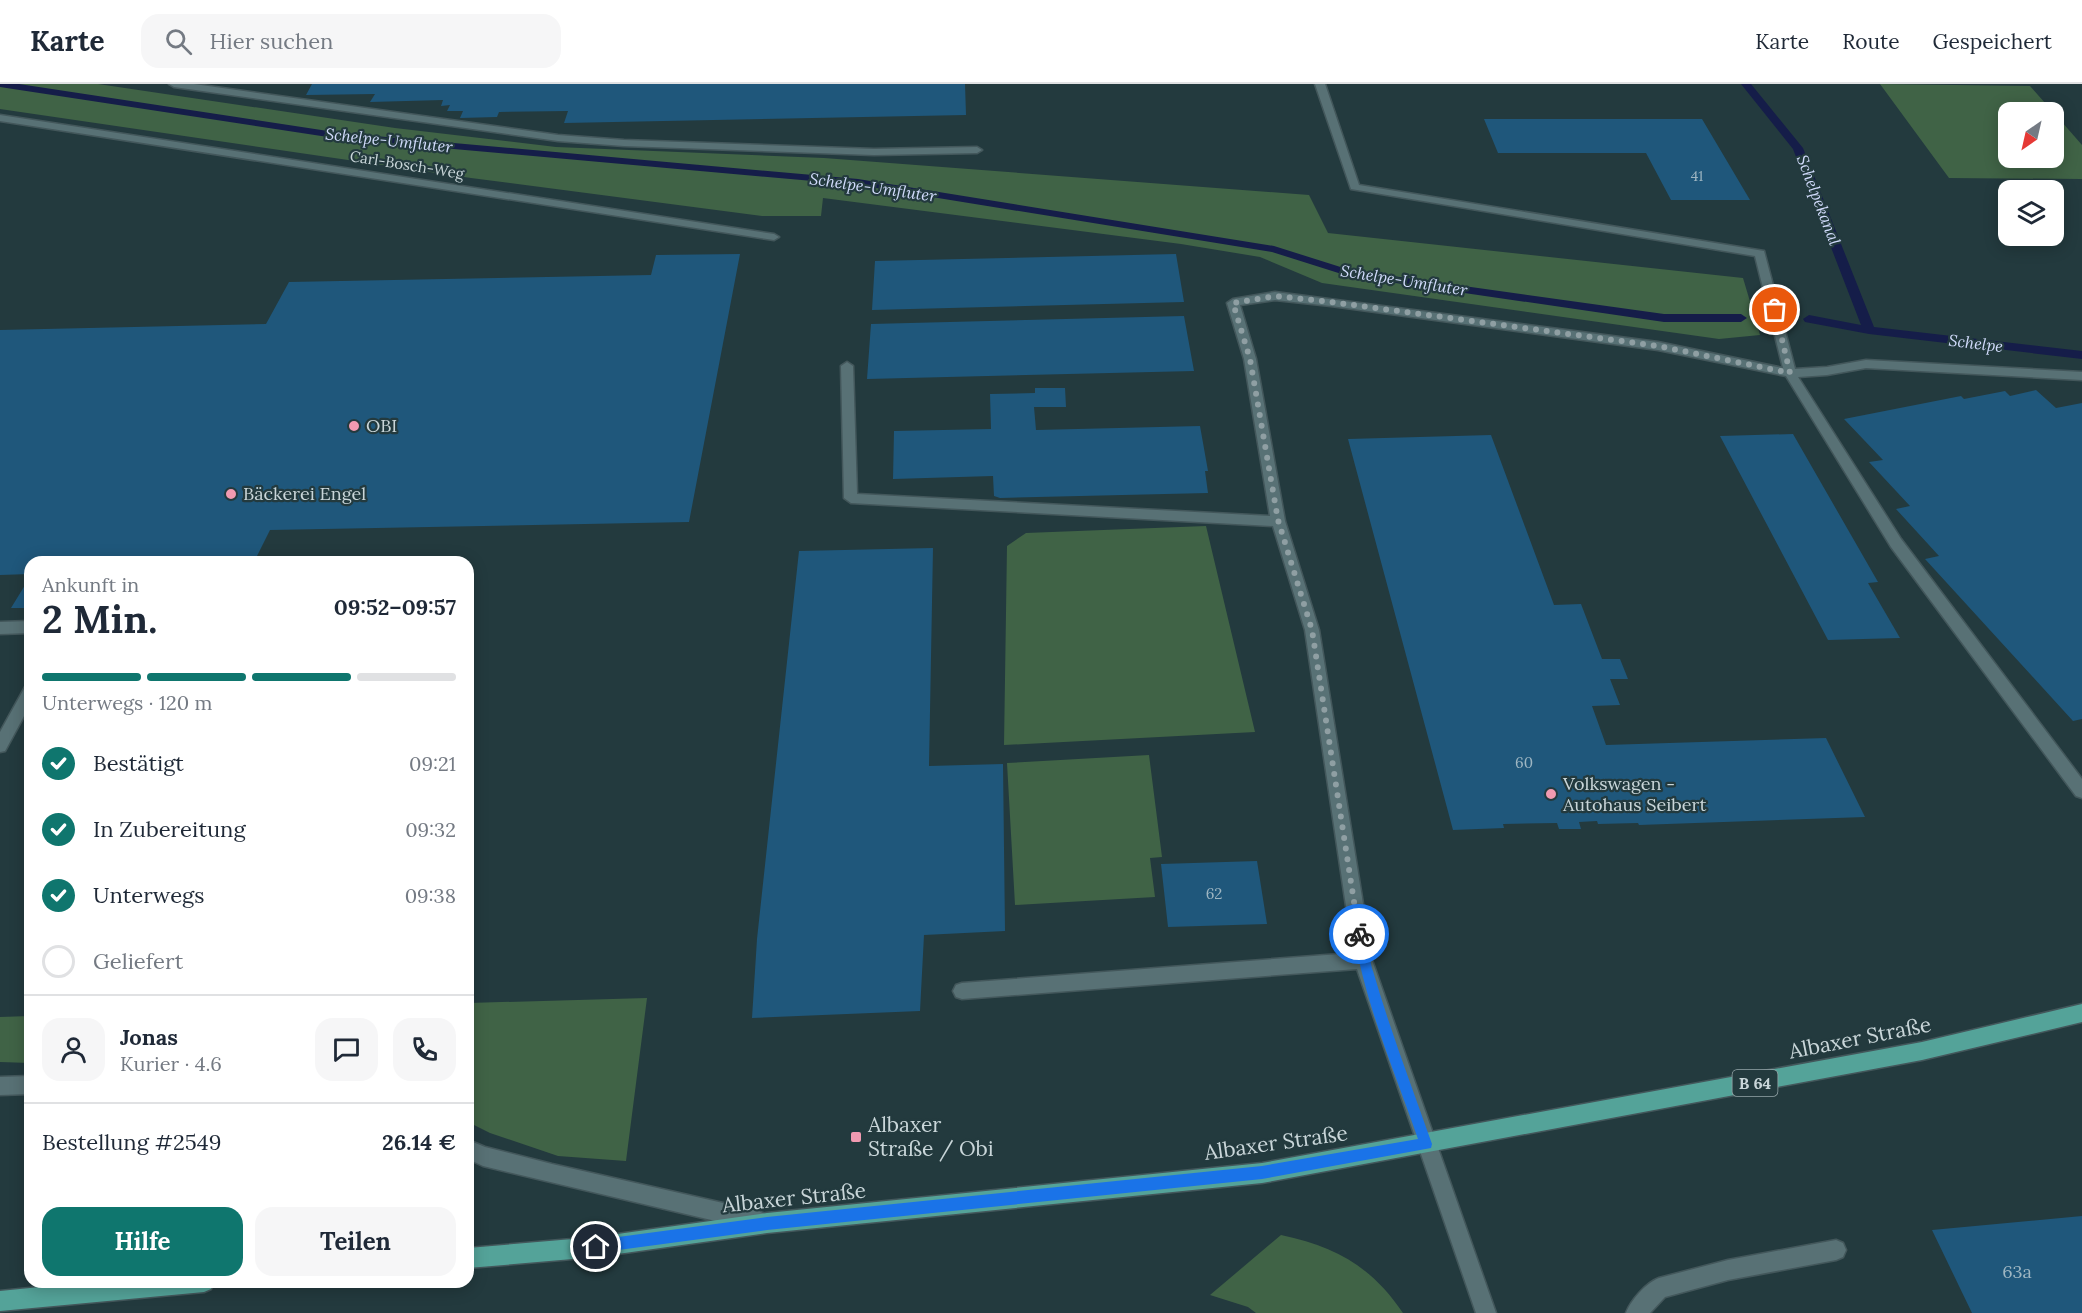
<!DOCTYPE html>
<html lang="de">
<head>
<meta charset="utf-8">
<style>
	body { margin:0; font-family:Lora,serif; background:#f6f6f7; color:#1f2937; height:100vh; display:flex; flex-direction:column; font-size:22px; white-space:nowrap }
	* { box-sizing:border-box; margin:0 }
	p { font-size:20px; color:#747a83 }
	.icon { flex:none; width:33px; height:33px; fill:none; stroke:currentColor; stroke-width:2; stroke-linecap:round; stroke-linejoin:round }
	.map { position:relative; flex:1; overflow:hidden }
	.details { position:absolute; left:24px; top:472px; width:450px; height:732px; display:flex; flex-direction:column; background:#fff; border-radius:18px; box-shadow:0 3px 15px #0003 }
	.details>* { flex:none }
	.needle { width:39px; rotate:214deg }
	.tools { position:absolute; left:1998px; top:18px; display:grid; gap:12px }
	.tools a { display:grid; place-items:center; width:66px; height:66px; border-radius:12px; background:#fff; box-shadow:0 3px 15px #0003; font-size:30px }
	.pin { position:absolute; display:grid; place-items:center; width:51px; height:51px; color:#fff; margin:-26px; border:3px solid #fff; border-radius:50%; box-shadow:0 2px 6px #0007 }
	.courier { position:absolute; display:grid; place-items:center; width:60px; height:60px; margin:-30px; border:4px solid #1a73e8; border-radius:50%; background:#fff; color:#222; box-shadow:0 2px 8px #0007 }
	.summary em { font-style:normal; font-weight:800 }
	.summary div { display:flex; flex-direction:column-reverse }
	.summary { display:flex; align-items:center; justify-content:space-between; height:102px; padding:0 18px }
	h1 { font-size:39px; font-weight:800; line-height:45px }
	.bar { display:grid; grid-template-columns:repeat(4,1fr); gap:9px 6px; align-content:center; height:72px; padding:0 18px }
	.bar i { height:8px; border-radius:4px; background:#e0e1e3 }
	.bar .on { background:#0f766e }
	.bar p { grid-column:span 4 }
	.line { display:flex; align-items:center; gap:15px; padding:0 18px; border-top:2px solid #e0e1e3 }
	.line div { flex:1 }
	.round { display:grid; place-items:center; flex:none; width:63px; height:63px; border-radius:18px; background:#f6f6f7 }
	ol { padding:0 18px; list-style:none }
	li { display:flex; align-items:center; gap:18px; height:66px }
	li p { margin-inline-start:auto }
	li .icon { padding:6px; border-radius:50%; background:#0f766e; color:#fff; stroke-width:4 }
	li:last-child { color:#747a83 }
	li i { width:33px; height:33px; border:3px solid #e0e1e3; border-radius:50% }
	.primary-button { display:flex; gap:12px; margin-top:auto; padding:12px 18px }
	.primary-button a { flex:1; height:69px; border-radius:18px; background:#0f766e; color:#fff; font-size:24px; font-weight:800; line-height:69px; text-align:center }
	.primary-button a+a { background:#f6f6f7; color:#1f2937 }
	header { display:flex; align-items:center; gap:36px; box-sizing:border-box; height:84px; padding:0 30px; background:#fff; border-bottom:2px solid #e0e1e3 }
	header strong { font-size:28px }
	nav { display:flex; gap:33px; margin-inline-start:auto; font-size:21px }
	.search { width:420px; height:54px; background:#f6f6f7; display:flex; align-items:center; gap:15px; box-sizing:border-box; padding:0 21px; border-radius:18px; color:#747a83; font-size:22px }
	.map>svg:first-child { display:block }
	.green { fill:#406346 }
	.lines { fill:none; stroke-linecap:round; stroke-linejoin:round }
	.stream { fill:#151d49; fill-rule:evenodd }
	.building { fill:#1f577b }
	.minor-casing { stroke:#43575b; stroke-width:3 }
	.major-casing { stroke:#43575b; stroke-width:3 }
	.minor { fill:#587175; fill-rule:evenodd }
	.major { fill:#54a399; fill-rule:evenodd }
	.route { fill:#1a73e8 }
	.done { stroke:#8f9fa3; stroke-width:6; stroke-dasharray:0 10.8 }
	.poi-dot { fill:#f19ab1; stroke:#233a3e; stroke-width:2 }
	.labels { text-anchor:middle; stroke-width:4.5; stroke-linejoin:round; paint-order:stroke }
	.far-number-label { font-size:14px; fill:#9eb6c2 }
	.far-street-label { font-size:15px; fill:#c9d6d9; stroke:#233a3e }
	.number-label { font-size:15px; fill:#9eb6c2 }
	.far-water-label { font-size:16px; font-style:italic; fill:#d1dbfb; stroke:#233a3e }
	.shield { fill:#233a3e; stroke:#97a7aa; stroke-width:1.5 }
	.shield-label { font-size:16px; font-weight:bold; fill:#c9d6d9 }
	.poi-label { font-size:18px; fill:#c9d6d9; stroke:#233a3e; text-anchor:start }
	.near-number-label { font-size:18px; fill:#9eb6c2 }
	.near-street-label { font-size:21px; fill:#c9d6d9; stroke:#233a3e }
	.near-poi-label { font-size:21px; fill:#c9d6d9; stroke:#233a3e; text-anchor:start }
</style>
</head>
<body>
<header>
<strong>Karte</strong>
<div class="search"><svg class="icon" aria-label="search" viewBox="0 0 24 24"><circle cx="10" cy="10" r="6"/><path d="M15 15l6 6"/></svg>Hier suchen</div>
<nav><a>Karte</a><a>Route</a><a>Gespeichert</a></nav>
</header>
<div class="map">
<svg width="2082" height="1229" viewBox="0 0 2082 1229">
	<rect width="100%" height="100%" fill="#233a3e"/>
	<!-- green -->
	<path class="green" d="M0 0H98L395 44 556 63 824 74 1309 111 1328 149 1743 194 1760 251 1719 255 1322 199 1260 173 1181 160 823 114 821 132H762L471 94 0 25Z
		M1880 0 2030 2 2053 28H2008V74H2054V29L2082 61V95L1949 94Z
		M1206 442 1255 648 1004 661 1007 462 1026 449Z
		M1149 671 1162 773 1150 774 1155 813 1015 821 1007 679Z
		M647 914 626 1077 558 1072 490 1049 468 1038V919Z
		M30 932V979L0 978V933Z
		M1281 1151C1336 1163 1371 1182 1403 1229H1256L1248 1223 1210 1211Z"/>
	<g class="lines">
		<!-- stream -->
		<path class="stream" d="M0 0H19L341 49 858 95 1274 162 1350 186 1664 230H1741L1747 234 1741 238H1664L1348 192 1272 168 858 101 341 55 0 3Z
			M1741 0H1751L1803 64 1874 243 2082 267V275L1869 250 1805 238 1803 235 1809 231 1861 241 1793 65Z"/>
	</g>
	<!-- building -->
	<path class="building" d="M312 0H965L966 31 564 39 568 27 499 28 497 33 460 34 463 27H447L450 21 441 22 443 16 370 18 375 10 306 11Z
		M1484 35H1702L1750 116H1671L1646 69H1498Z
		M740 170 689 438 270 446 254 478H30V490L0 491V246L266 240 289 198 651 191 656 171Z
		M1176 170 1184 218 872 226 875 177Z
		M1184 232 1194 287 867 295 871 240Z
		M1035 304H1065L1066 323H1034L1036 346 1200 342 1208 387H1205L1208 409 1000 414 994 412 993 392 893 395 894 347 991 345 990 310 1035 309Z
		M2036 306 2056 324 2082 319V635L2073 637 1925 475 1939 472 1896 425 1910 422 1869 378 1883 376 1844 335 1961 312 1964 315 2005 307 2010 312Z
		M1793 350 1878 498 1868 499 1900 554 1828 556 1720 352Z
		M1491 351 1554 521 1581 520 1602 575H1620L1628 595H1610L1620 621 1592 622 1606 661 1826 654 1865 733 1639 741 1638 739 1598 740 1597 737 1579 738 1581 745H1559L1557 739 1503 740 1504 744 1453 746 1348 355Z
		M933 464 929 682 1003 680 1005 847 924 851 920 927 752 934 757 855 799 467Z
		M30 493V524H11Z
		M1257 777 1267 840 1168 843 1161 780Z
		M2082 1132V1229H1972L1932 1146Z"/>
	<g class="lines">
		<defs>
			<path id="minor" d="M169 0H194L558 51 624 56 874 65 977 63 982 66 977 69 874 71 624 62 558 57 174 3Z
				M1315 0H1325L1359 101 1764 167 1795 285 1827 283 1866 276 2082 288V296L1866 284 1827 291 1798 293 1901 455 2082 695V714L2076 712 1891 463 1786 292 1658 266 1331 222 1275 216 1240 221 1256 275 1285 437 1319 546 1372 876 1496 1229H1476L1357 885 962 915 956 913 953 907 956 901 962 899 1353 869 1305 546 1273 442 851 419 844 414 841 282 847 278 853 282 857 410 1270 432 1244 275 1227 219 1233 215 1275 208 1658 258 1783 284 1755 172 1351 105Z
				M0 31 774 150 779 153 774 156 0 37Z
				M30 537V549L0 550V538Z
				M30 601V621L5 667 0 668V648L25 603Z
				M30 992V1010L0 1011V993Z
				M468 1056 485 1063 552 1080 758 1127 765 1130 768 1137 765 1144 758 1147 483 1082 468 1075Z
				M1836 1156 1843 1159 1846 1166 1843 1173 1836 1176 1728 1196 1665 1213 1650 1229H1626C1631 1216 1646 1199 1659 1194L1728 1176Z"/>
			<path id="major" d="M2082 920V938L1922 976 1262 1099 767 1149 596 1173 468 1184V1164L596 1153 767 1129 1262 1079 1922 958Z
				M90 1198H214L211 1205 204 1208 0 1227V1207Z"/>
		</defs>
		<!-- minor casing -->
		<use href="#minor" class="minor-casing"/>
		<!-- major casing -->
		<use href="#major" class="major-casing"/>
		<!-- minor -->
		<use href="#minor" class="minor"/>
		<!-- major -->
		<use href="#major" class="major"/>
	</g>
	<!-- route -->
	<path class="route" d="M1359 845C1369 849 1369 877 1373 887 1390 946 1412 1003 1432 1060L1431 1064 1262 1095 767 1146 596 1169 591 1167 589 1163 591 1158 596 1156 767 1133 1262 1082 1418 1055C1395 988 1365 920 1354 850Z"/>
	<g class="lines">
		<!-- done -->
		<path class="done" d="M1359 850 1312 546 1278 436 1250 275 1233 219 1275 212 1331 218 1658 262 1790 289 1775 226"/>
	</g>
	<!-- markers -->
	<g class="poi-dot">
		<circle cx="354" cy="342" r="6"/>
		<circle cx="231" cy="410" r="6"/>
		<circle cx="1551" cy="710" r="6"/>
		<rect x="850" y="1047" width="12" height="12" rx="3"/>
	</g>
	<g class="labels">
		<!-- far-number labels -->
		<g class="far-number-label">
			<text x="1697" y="97">41</text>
		</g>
		<!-- far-street labels -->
		<g class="far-street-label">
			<text transform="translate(407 81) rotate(9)" y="5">Carl-Bosch-Weg</text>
		</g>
		<!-- number labels -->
		<g class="number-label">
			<text x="1524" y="684">60</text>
			<text x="1214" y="815">62</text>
		</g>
		<!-- far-water labels -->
		<g class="far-water-label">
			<text transform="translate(389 56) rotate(6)" y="6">Schelpe-Umfluter</text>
			<text transform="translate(873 103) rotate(8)" y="6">Schelpe-Umfluter</text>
			<text transform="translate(1819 116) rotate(69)" y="6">Schelpekanal</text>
			<text transform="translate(1404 196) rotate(9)" y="6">Schelpe-Umfluter</text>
			<text transform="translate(1976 259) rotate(7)" y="6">Schelpe</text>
		</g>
		<!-- shield labels -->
		<rect class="shield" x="1732.5" y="986" width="45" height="26" rx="4.5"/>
		<g class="shield-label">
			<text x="1755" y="1005">B 64</text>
		</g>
		<!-- poi labels -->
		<g class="poi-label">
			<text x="366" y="348">OBI</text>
			<text x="243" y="416">Bäckerei Engel</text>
			<text x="1563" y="706">Volkswagen -<tspan x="1563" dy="21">Autohaus Seibert</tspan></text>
		</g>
		<!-- near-number labels -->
		<g class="near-number-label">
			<text x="2017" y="1194">63a</text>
		</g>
		<!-- near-street labels -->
		<g class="near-street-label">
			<text transform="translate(1860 954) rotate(-11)" y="7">Albaxer Straße</text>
			<text transform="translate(1276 1059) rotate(-8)" y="7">Albaxer Straße</text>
			<text transform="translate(794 1114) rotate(-6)" y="7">Albaxer Straße</text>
		</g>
		<!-- near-poi labels -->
		<g class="near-poi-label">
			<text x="868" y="1048">Albaxer<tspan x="868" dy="24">Straße / Obi</tspan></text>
		</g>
	</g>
</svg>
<div class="tools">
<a><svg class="needle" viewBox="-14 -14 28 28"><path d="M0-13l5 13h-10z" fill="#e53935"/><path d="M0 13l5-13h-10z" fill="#747a83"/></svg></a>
<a><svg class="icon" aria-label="layers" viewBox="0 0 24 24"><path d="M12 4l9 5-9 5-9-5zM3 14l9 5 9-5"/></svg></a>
</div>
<div class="pin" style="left:1775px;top:226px;background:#ea580c"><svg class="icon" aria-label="bag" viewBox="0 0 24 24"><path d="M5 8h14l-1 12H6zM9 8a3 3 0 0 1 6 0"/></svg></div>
<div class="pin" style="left:596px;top:1163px;background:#1f2937"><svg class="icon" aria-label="home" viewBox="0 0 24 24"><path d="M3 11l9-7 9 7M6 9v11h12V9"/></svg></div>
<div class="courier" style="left:1359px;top:850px"><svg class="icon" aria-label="bike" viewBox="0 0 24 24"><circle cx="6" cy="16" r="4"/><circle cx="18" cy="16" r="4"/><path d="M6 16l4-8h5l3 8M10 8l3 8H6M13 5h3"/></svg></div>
<section class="details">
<div class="summary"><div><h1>2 Min.</h1><p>Ankunft in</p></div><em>09:52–09:57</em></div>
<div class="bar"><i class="on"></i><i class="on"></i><i class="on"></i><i></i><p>Unterwegs · 120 m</p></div>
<ol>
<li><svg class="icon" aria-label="check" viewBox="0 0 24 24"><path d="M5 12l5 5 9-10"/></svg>Bestätigt<p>09:21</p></li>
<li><svg class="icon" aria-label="check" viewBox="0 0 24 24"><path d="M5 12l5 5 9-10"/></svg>In Zubereitung<p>09:32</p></li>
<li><svg class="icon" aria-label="check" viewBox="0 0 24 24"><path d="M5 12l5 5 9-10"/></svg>Unterwegs<p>09:38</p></li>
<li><i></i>Geliefert</li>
</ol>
<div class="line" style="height:108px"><a class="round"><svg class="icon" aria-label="person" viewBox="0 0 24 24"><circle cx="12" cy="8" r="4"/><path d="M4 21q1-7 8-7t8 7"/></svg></a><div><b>Jonas</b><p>Kurier · 4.6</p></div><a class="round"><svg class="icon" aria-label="chat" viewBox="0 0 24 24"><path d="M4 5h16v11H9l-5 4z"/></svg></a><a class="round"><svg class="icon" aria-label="phone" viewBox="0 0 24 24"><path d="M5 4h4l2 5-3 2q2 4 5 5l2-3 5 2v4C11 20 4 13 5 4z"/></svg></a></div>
<div class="line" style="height:78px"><div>Bestellung #2549</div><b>26.14 €</b></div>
<div class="primary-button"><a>Hilfe</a><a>Teilen</a></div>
</section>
</div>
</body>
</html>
